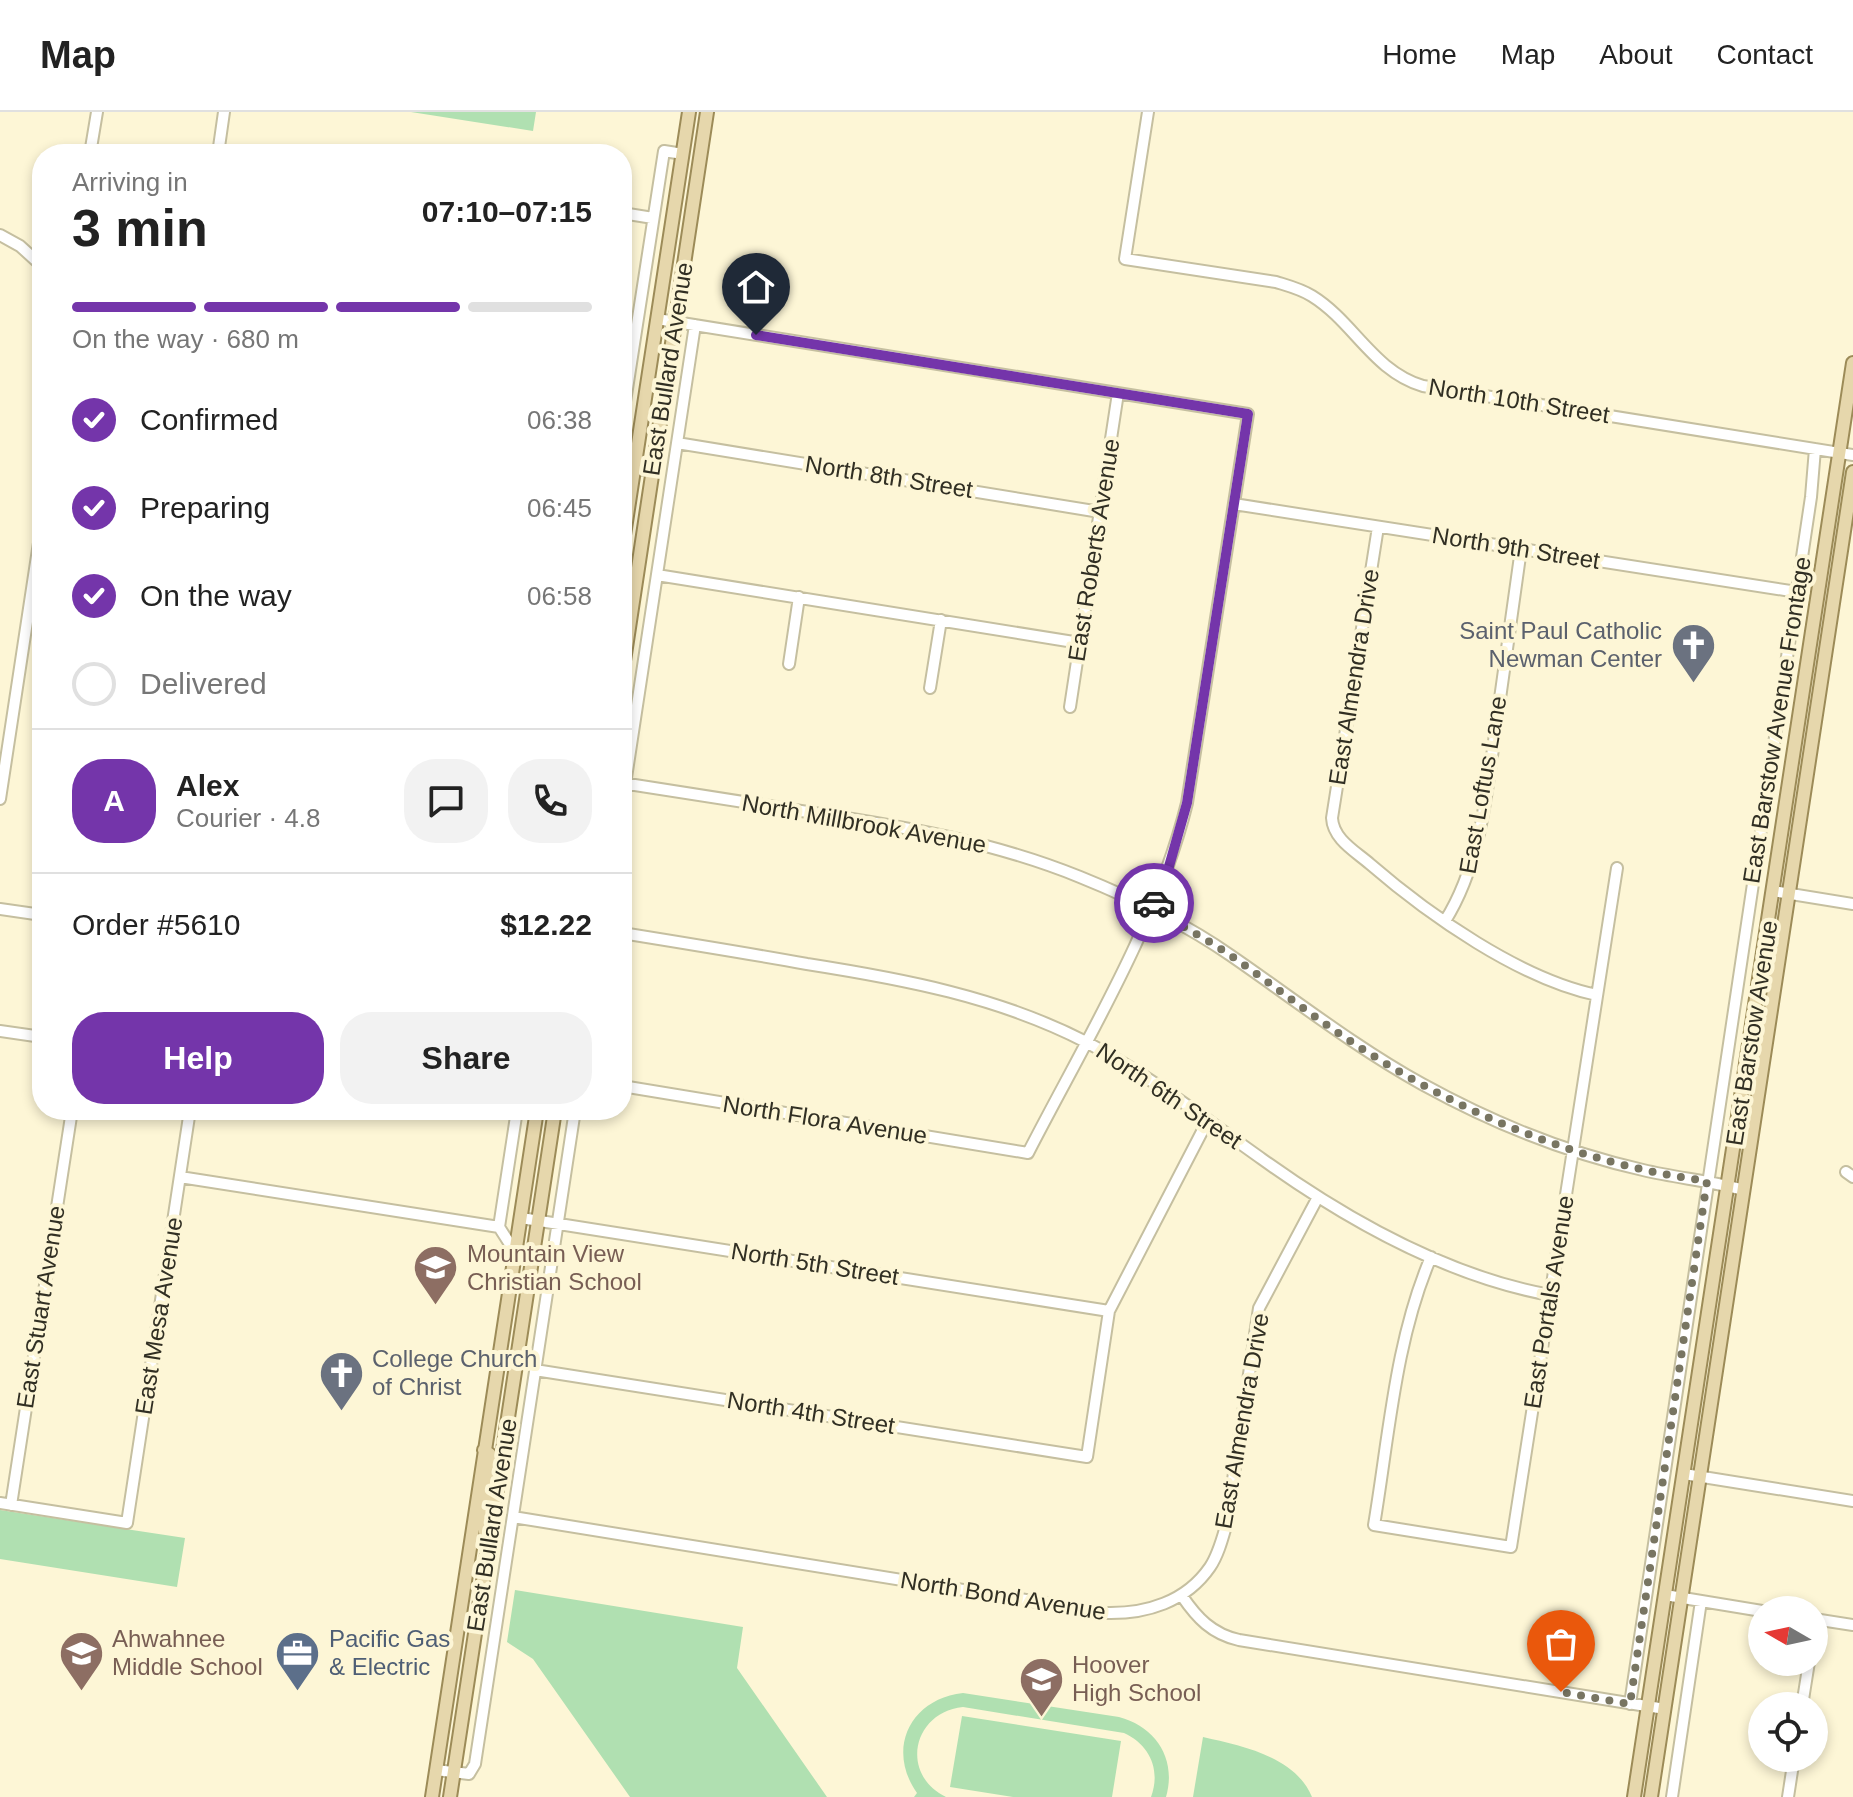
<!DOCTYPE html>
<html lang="en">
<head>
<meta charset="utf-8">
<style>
	body { margin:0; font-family:Helvetica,sans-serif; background:#f2f2f2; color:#222; height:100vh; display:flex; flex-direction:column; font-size:30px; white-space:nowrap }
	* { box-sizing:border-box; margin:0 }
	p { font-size:26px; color:#767676 }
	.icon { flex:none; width:44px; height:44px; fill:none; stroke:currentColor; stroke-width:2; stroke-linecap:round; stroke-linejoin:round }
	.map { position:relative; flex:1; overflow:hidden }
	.drawer { position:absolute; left:32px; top:32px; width:600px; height:976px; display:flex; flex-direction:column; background:#fff; border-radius:32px; box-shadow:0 4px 12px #0003 }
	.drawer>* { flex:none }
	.needle { width:52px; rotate:279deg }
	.buttons { position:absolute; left:1748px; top:1484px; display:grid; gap:16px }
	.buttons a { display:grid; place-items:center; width:80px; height:80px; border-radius:50%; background:#fff; box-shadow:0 4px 12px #0003; font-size:40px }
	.pin { position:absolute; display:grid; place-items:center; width:68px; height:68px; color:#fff; margin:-82px -34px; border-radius:50% 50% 50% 0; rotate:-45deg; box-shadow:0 0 8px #0007 }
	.pin .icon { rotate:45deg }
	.courier { position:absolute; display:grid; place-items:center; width:80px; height:80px; margin:-40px; border:6px solid #7435aa; border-radius:50%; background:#fff; color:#222; box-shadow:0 2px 10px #0007 }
	.overview em { font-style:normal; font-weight:800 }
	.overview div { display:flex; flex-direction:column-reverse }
	.overview { display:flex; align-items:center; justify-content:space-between; height:136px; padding:0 40px }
	h1 { font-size:52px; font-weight:800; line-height:60px }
	.bar { display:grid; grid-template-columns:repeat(4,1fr); gap:12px 8px; align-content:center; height:96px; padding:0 40px }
	.bar i { height:10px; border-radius:6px; background:#e0e0e0 }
	.bar .active { background:#7435aa }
	.bar p { grid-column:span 4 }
	.line { display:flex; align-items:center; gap:20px; padding:0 40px; border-top:2px solid #e0e0e0 }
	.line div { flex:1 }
	.round { display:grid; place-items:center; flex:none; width:84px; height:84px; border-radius:32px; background:#f2f2f2 }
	ol { padding:0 40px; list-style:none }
	li { display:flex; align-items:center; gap:24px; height:88px }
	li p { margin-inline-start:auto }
	li .icon { padding:8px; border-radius:50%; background:#7435aa; color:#fff; stroke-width:4 }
	li:last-child { color:#767676 }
	li i { width:44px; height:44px; border:4px solid #e0e0e0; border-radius:50% }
	.action { display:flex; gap:16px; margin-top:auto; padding:16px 40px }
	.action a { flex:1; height:92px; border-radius:32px; background:#7435aa; color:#fff; font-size:32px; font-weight:800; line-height:92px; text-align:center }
	.action a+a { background:#f2f2f2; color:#222 }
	header { display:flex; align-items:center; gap:48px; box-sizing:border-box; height:112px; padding:0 40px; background:#fff; border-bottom:2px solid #e0e0e0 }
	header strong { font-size:38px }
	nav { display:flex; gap:44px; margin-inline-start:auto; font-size:28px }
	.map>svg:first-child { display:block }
	.green { fill:#b0e0b1 }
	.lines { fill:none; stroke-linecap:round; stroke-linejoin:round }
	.minor-casing { stroke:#c5bfa0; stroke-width:14 }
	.major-casing { stroke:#9c8b58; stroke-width:16 }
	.minor { stroke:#fff; stroke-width:10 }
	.major { stroke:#e6d7ac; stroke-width:12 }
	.done { stroke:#787562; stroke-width:8; stroke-dasharray:0 14.4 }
	.route { stroke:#7435aa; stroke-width:10 }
	.labels { text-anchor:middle; stroke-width:8; stroke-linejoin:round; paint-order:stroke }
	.street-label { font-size:24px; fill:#312f23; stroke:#fdf6d6 }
	.worship-label { font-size:24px; fill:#5b616d; stroke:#fdf6d6; text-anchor:end }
	.education-label { font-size:24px; fill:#785e54; stroke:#fdf6d6; text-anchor:start }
	.service-label { font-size:24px; fill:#4e5e75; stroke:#fdf6d6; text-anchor:start }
</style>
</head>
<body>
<header>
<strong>Map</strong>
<nav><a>Home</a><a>Map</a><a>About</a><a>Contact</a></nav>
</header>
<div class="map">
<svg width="1853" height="1685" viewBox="0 0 1853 1685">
	<rect width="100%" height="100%" fill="#fdf6d6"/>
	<!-- green -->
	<path class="green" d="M411 0H536L533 19Z
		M0 1398 185 1426 177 1475 0 1447Z
		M515 1478 743 1515 737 1556 827 1685H630L533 1547 507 1530Z
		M963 1581 1119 1605C1156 1615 1177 1647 1166 1685H1151C1161 1658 1150 1633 1124 1621L963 1595C913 1600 899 1662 946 1685H914L917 1681C886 1637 910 1587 963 1581Z
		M962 1604 1121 1629 1112 1685H1013L950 1675Z
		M1203 1625C1242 1634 1295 1644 1312 1685H1193Z"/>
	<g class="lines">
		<defs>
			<path id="minor" d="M1148 0 1125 147 1276 170C1289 174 1301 177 1312 184 1354 210 1373 259 1423 274L1853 343
				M219 39 239 42
				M90 42 97 0
				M218 42 224 0
				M622 101 653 106
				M0 123 20 134 42 154
				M622 309 664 39 683 42
				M677 331 1100 400
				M622 355 653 359
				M1234 392 1797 480
				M1378 415 1332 706C1333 727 1355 739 1370 752 1429 803 1520 867 1597 883
				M657 463 1080 531
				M789 552 799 485
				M930 576 941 508
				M1070 595 1118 281
				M622 671C686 681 750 691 814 701 906 715 994 730 1080 765 1132 786 1184 811 1230 843 1294 887 1355 935 1422 972 1491 1010 1567 1041 1643 1058 1677 1066 1711 1069 1744 1078
				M0 687 42 411
				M622 692 695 213
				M1773 779 1853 792
				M0 797 42 803
				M1445 809C1482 750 1487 676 1497 608 1505 551 1513 494 1521 437
				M622 821C684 831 746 841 807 852 903 867 999 885 1086 930 1149 963 1204 1006 1262 1047 1347 1108 1446 1164 1550 1183
				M0 919 42 925
				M622 974 1028 1041C1085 930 1157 813 1187 691L1248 302 657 207
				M1846 1060 1853 1065
				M180 1065 499 1115 515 1140
				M521 1106 1109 1199
				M499 1115 517 998
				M1431 1145C1395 1229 1389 1324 1374 1413L1511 1435 1617 756
				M535 1258 1087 1345 1109 1199 1208 1008
				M1684 1362 1853 1389
				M0 1391 127 1411 190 998
				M11 1393 72 998
				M513 1405 1106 1501C1146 1502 1186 1490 1210 1455 1218 1443 1222 1428 1226 1414L1259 1196 1318 1085
				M1665 1483 1762 1499
				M1182 1484C1197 1506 1212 1522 1239 1528L1665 1597
				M1814 1507 1853 1513
				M1630 1592 1811 385 1815 337
				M1802 1594 1809 1550
				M436 1658 469 1662 475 1652 575 998
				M1672 1685 1701 1489
				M1788 1685 1794 1646"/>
			<path id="major" d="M622 436 689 0
				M622 562 707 0
				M484 1338C489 1342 491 1342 492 1348 495 1364 484 1398 485 1420
				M432 1685 537 998
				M450 1685 555 998
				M1634 1685 1853 251
				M1651 1685 1853 360"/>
		</defs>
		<!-- minor casing -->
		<use href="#minor" class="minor-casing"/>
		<!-- major casing -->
		<use href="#major" class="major-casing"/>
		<!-- minor -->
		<use href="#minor" class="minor"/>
		<!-- major -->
		<use href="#major" class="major"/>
	</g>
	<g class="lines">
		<!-- done -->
		<path class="done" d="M1154 791 1152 797C1178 812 1205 826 1230 843 1275 874 1318 909 1364 938 1467 1004 1585 1053 1707 1069L1630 1592 1561 1580"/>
		<!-- route -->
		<path class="route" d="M756 223 1248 302 1187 691 1168 758 1154 791"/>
	</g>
	<!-- icons -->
	<defs>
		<symbol id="church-pin" viewBox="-11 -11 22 30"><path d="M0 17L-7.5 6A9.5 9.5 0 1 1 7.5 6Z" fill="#6b7280" stroke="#fdf6d6"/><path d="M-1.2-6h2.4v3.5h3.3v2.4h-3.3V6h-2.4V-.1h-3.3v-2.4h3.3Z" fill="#fff"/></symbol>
		<symbol id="school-pin" viewBox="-11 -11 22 30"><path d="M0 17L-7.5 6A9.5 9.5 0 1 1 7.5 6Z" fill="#8d6e63" stroke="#fdf6d6"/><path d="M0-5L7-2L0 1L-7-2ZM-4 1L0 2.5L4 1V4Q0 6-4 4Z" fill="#fff"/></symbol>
		<symbol id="office-pin" viewBox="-11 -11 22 30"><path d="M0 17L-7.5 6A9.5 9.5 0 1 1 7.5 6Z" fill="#5c6f8a" stroke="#fdf6d6"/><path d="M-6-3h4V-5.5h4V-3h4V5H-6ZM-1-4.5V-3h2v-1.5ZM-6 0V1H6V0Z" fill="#fff"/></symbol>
	</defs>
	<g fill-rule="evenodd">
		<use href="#church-pin" x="1668" y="508" width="51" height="69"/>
		<use href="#school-pin" x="410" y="1130" width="51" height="69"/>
		<use href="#church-pin" x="316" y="1236" width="51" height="69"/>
		<use href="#school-pin" x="56" y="1516" width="51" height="69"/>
		<use href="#office-pin" x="272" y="1516" width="51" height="69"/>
		<use href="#school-pin" x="1016" y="1542" width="51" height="69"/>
	</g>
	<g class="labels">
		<!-- street labels -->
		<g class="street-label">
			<text transform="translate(668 257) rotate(-81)" y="8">East Bullard Avenue</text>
			<text transform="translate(1519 289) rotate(9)" y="8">North 10th Street</text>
			<text transform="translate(889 365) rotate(9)" y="8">North 8th Street</text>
			<text transform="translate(1516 436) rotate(9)" y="8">North 9th Street</text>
			<text transform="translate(1094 438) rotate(-81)" y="8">East Roberts Avenue</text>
			<text transform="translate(1354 565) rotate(-81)" y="8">East Almendra Drive</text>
			<text transform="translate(1777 608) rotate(-81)" y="8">East Barstow Avenue Frontage</text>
			<text transform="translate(1483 673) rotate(-80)" y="8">East Loftus Lane</text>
			<text transform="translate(864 712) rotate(10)" y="8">North Millbrook Avenue</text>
			<text transform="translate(1752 921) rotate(-81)" y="8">East Barstow Avenue</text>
			<text transform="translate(1169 984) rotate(34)" y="8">North 6th Street</text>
			<text transform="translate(825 1008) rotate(9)" y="8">North Flora Avenue</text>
			<text transform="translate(815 1152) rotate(9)" y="8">North 5th Street</text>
			<text transform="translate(1549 1190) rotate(-81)" y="8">East Portals Avenue</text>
			<text transform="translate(41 1195) rotate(-81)" y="8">East Stuart Avenue</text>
			<text transform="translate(159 1204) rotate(-81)" y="8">East Mesa Avenue</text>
			<text transform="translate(811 1301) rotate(9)" y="8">North 4th Street</text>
			<text transform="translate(1242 1309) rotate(-80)" y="8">East Almendra Drive</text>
			<text transform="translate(492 1413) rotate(-81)" y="8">East Bullard Avenue</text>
			<text transform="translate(1003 1484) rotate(9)" y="8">North Bond Avenue</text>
		</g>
		<!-- worship labels -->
		<g class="worship-label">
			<text x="1662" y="527">Saint Paul Catholic<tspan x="1662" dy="28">Newman Center</tspan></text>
			<text x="372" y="1255" text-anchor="start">College Church<tspan x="372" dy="28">of Christ</tspan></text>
		</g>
		<!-- education labels -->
		<g class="education-label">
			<text x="467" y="1150">Mountain View<tspan x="467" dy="28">Christian School</tspan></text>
			<text x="112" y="1535">Ahwahnee<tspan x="112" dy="28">Middle School</tspan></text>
			<text x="1072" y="1561">Hoover<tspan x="1072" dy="28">High School</tspan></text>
		</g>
		<!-- service labels -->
		<g class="service-label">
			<text x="329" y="1535">Pacific Gas<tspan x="329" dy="28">&amp; Electric</tspan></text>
		</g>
	</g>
</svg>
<div class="buttons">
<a><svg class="needle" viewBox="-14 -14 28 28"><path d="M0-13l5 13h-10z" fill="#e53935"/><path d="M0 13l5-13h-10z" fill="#767676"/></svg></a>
<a><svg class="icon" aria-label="locate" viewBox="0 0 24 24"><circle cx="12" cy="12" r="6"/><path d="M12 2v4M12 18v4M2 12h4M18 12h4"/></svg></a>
</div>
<div class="pin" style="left:1561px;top:1580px;background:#ea580c"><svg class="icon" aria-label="bag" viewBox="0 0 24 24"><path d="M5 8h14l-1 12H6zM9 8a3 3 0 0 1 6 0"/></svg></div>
<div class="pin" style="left:756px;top:223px;background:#1f2937"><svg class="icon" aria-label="home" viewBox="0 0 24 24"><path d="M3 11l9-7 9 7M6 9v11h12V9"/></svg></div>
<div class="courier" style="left:1154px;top:791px"><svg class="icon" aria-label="car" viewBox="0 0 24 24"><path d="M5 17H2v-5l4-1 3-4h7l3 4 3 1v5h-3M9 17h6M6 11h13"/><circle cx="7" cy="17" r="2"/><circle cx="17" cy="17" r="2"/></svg></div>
<section class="drawer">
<div class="overview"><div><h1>3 min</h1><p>Arriving in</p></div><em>07:10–07:15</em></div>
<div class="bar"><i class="active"></i><i class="active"></i><i class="active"></i><i></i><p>On the way · 680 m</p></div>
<ol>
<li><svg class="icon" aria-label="check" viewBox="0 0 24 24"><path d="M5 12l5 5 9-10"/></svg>Confirmed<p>06:38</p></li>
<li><svg class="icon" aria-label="check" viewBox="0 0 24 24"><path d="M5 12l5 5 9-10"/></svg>Preparing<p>06:45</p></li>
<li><svg class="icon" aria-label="check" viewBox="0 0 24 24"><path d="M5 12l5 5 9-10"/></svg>On the way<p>06:58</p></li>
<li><i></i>Delivered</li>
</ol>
<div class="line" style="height:144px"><b class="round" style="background:#7435aa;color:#fff">A</b><div><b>Alex</b><p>Courier · 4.8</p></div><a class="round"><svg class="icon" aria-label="chat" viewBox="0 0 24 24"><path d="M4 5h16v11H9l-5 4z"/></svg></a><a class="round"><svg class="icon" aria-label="phone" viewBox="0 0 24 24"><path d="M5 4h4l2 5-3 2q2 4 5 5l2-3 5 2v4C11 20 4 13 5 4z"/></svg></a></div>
<div class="line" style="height:104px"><div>Order #5610</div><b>$12.22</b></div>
<div class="action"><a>Help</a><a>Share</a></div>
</section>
</div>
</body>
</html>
